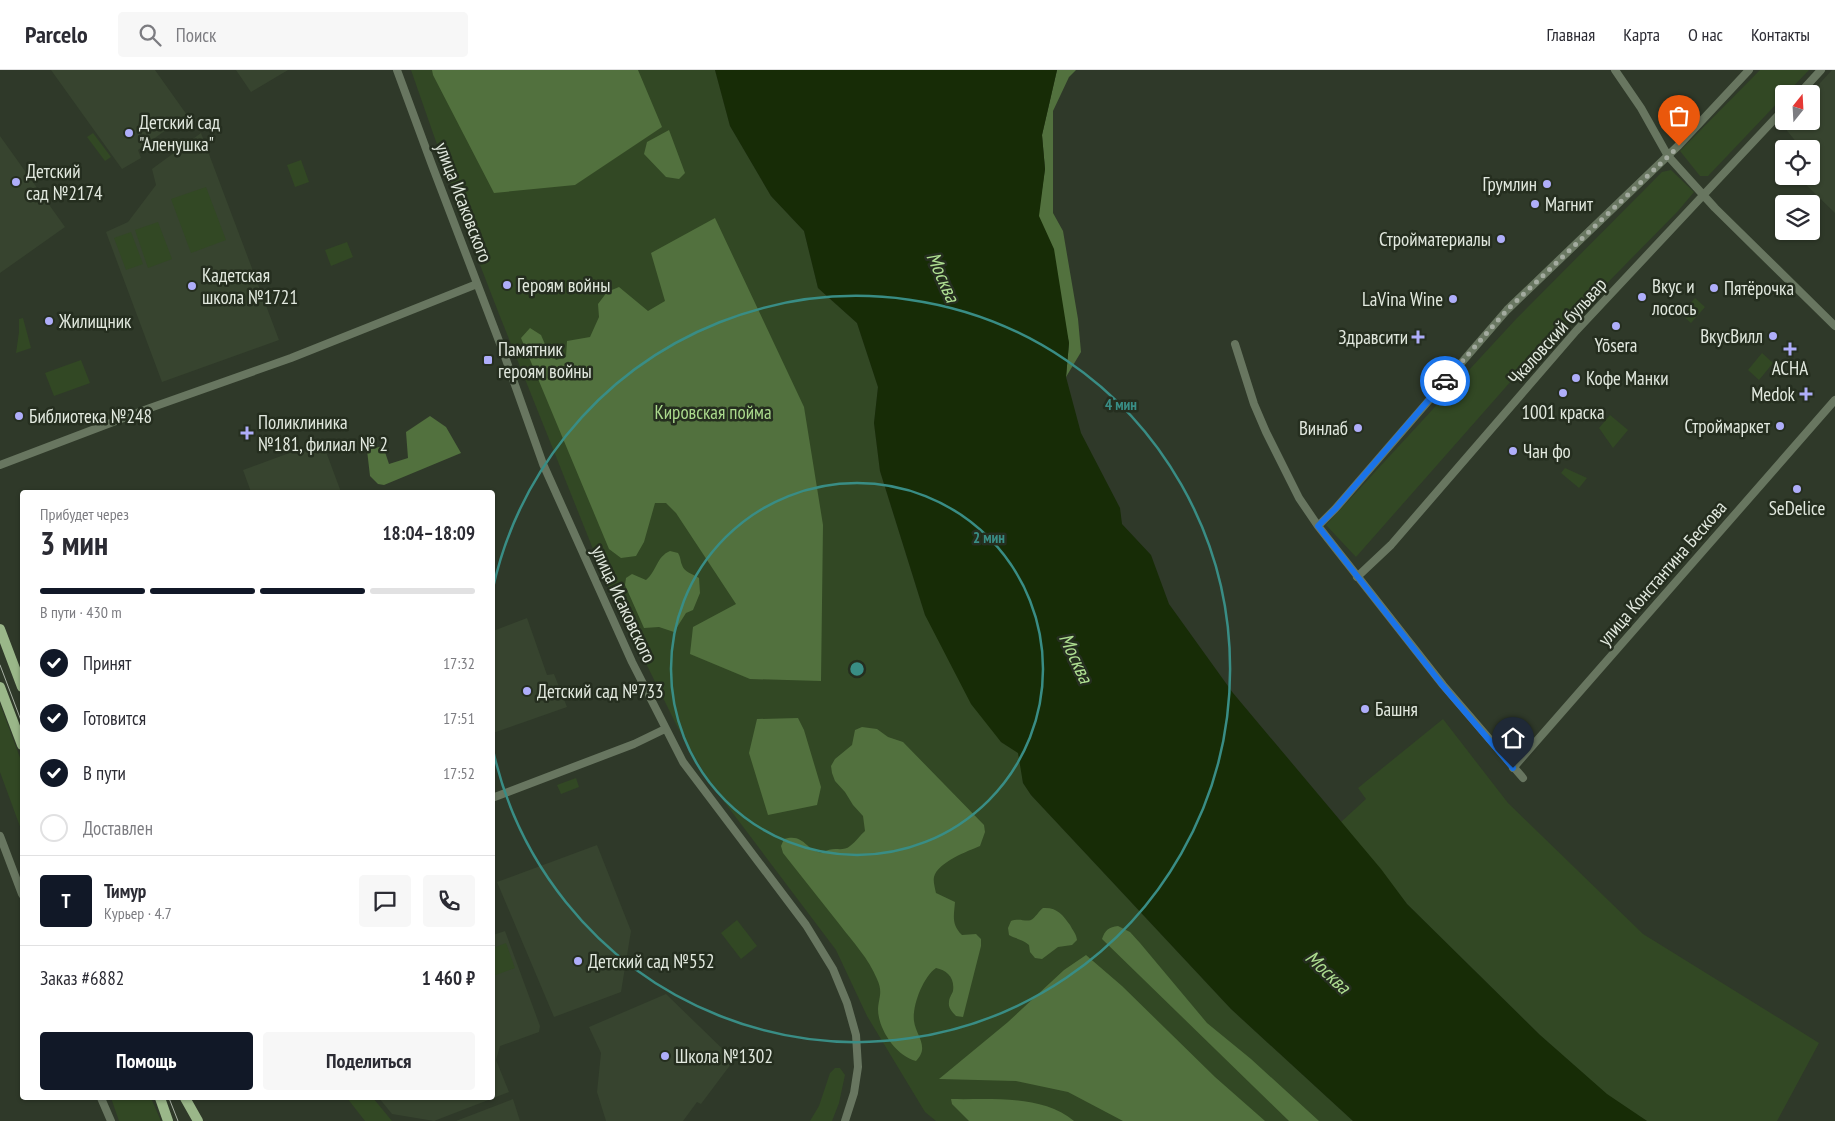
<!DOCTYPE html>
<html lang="ru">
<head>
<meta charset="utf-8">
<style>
	body { margin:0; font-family:"PT Sans Narrow",sans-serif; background:#f7f7f7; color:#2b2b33; height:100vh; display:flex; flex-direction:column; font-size:19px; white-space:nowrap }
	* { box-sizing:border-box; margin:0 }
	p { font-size:16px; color:#7c7c81 }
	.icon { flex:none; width:28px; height:28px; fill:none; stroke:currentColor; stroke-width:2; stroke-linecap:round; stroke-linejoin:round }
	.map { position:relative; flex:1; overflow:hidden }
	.drawer { position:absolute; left:20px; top:420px; width:475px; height:610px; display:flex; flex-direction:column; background:#fff; border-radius:5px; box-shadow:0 1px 4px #0004 }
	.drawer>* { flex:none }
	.needle { width:32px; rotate:18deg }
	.controls { position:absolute; left:1775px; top:15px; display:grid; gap:10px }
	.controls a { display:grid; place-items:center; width:45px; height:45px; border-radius:5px; background:#fff; box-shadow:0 1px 4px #0004; font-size:25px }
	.pin { position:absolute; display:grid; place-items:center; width:42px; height:42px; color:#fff; margin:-51px -21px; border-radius:50% 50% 50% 0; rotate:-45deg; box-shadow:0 0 5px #0007 }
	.pin .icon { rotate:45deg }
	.courier { position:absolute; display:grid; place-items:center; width:50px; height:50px; margin:-25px; border:4px solid #1a73e8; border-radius:50%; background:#fff; color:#222; box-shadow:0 1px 6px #0007 }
	.summary em { font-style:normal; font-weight:800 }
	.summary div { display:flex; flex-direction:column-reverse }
	.summary { display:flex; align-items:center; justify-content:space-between; height:85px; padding:0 20px }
	h1 { font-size:32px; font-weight:800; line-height:38px }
	.bar { display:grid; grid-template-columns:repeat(4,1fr); gap:8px 5px; align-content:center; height:60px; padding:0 20px }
	.bar i { height:6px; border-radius:4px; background:#e1e1e2 }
	.bar .selected { background:#111827 }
	.bar p { grid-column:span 4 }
	.line { display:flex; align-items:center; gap:12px; padding:0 20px; border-top:1px solid #e1e1e2 }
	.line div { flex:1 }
	.round { display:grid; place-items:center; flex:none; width:52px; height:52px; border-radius:5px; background:#f7f7f7 }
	ol { padding:0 20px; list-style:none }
	li { display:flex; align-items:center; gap:15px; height:55px }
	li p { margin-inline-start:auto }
	li .icon { padding:5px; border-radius:50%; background:#111827; color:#fff; stroke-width:4 }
	li:last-child { color:#7c7c81 }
	li i { width:28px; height:28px; border:2px solid #e1e1e2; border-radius:50% }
	.action { display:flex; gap:10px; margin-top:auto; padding:10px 20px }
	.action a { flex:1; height:58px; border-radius:5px; background:#111827; color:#fff; font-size:20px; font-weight:800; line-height:58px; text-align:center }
	.action a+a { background:#f7f7f7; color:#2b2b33 }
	header { display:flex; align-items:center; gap:30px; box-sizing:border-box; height:70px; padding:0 25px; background:#fff; border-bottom:1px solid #e1e1e2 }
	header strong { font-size:24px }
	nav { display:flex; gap:28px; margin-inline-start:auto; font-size:18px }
	.search { width:350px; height:45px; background:#f7f7f7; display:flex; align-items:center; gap:12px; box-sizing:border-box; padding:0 18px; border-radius:5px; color:#7c7c81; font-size:19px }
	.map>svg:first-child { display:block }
	.built { fill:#37442f }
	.green { fill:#324824 }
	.forest { fill:#52713e }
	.water { fill:#172c06 }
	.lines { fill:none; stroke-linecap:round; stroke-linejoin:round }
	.minor { stroke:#687660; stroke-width:8 }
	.major { stroke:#9ab789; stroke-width:10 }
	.tram { stroke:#a8b0a4; stroke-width:1 }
	.done { stroke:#a3ab9f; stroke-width:5; stroke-dasharray:0 9 }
	.route { stroke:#1a73e8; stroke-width:6 }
	.ring { fill:none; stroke:#398d85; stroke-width:2.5 }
	.poi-dot { fill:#afaefa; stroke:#252e1f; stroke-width:2 }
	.labels { text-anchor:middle; stroke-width:5; stroke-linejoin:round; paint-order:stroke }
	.poi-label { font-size:19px; fill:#e2e9df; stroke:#252e1f; text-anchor:start }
	.street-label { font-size:19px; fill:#e2e9df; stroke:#252e1f }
	.park-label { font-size:19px; fill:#abda8d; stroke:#252e1f }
	.water-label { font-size:20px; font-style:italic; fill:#aede91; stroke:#252e1f }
	.centre { fill:#398d85; stroke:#252e1f; stroke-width:2.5 }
	.ring-label { font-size:15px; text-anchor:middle; font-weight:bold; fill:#398d85; stroke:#252e1f; stroke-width:5; stroke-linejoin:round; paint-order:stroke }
</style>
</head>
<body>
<header>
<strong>Parcelo</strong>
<div class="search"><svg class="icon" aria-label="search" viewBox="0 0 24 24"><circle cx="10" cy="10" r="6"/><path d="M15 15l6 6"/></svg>Поиск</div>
<nav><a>Главная</a><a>Карта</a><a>О нас</a><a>Контакты</a></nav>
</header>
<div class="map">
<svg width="1835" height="1051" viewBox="0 0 1835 1051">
	<rect width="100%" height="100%" fill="#2f3929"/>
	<!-- built -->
	<path class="built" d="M51 0H155L187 45 138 80 141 88 122 99Z
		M236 0H288L251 22Z
		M1832 0H1835V143L1797 106H1811V79H1802L1784 57 1787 52 1811 51V24H1810Z
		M201 63 279 270 162 312 106 162 128 152 156 115 152 99Z
		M0 66 65 157 0 203Z
		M322 371 341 422H251L243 400Z
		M527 548 547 605 554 604 567 637 493 663V561Z
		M597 775 631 861 621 922 554 947 497 812Z
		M505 861 540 956 539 962 500 976 496 990 509 1022 434 1051 392 1044 379 1028H492L493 865Z
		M666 924 734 990 701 1034 697 1032 683 1051H606L597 1022 601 983 589 957Z
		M513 1029 520 1051H456Z"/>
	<!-- green -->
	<path class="green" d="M411 0H715L730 56 771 126 804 161 818 218 857 253 878 317 874 353 880 401 925 545 1001 672 1019 683 1023 713 1031 725 1231 939 1353 1051H936L925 1042 867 946 836 880 710 713 678 658 609 519 499 244 470 169Z
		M1760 0H1809L1786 24H1784V26L1708 106H1700L1680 81Z
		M93 63 111 87 105 91 87 67Z
		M301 90 309 112 295 117 287 95Z
		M1671 100 1694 122 1678 141 1512 310 1356 487 1326 455 1517 248 1662 102Z
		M206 117 226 170 191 183 171 129Z
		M158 152 172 189 148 198 135 160Z
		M131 162 143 194 126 200 114 168Z
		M347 172 353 187 331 196 325 180Z
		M1695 228 1705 237 1691 253 1681 244Z
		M23 248 31 278 16 283 19 262V249Z
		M1762 283 1773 293 1759 310 1748 300Z
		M81 290 90 313 54 326 45 303Z
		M1610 345 1628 360 1613 378 1599 358Z
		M1565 398 1587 408 1579 418 1561 403Z
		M0 634 22 693V762L0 702Z
		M1443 649 1508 733 1643 864 1819 973 1777 1051H1647L1607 1025 1540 965 1407 834 1341 752 1366 729 1358 718Z
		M576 708 579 717 561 724 557 715Z
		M737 850 757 876 741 889 721 863Z
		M506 873 515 898 493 906V878Z
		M835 998H840L845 1005 839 1033 832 1051H810L819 1036 830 1003Z
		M111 1028H151L161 1051H119Z
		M347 1028H373L392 1051H365Z"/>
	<!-- forest -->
	<path class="forest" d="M432 0H638L662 57 575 115 494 123 433 5Z
		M1057 0H1076L1069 7 1053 41V143L1063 161 1078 249 1081 282 1066 307 1069 273 1038 146 1045 99 1042 65Z
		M669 60 685 103 679 109 666 107 644 84 647 72Z
		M715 148 804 337 823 455 821 611 750 609 690 584 693 557 736 534 676 443 666 433H655L644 472 636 486 621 488 609 479 521 268 530 258 541 265 548 281 556 290 566 287 567 271 590 267 599 247 598 234 607 222 619 217 648 241 665 231 651 183Z
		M430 346 446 357 461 383 384 415 378 414 370 406 367 380 383 376 389 394 408 388 406 362Z
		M670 481 678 483C681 488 680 490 682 495 684 502 693 504 699 508L700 523 693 540 686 543 674 562 659 557 644 558 625 515 626 508 632 504 646 510C657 501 656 487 670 481Z
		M798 648 804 660 821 717 817 735 768 745 749 683 757 649Z
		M862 657 877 659 888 667 903 672 984 755 985 762 980 776C968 781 938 792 934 807 933 812 935 818 936 823L955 832C954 846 951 854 962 865L976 864 981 869V876L963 947 956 946C952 942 948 938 949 932 949 928 952 924 953 921 955 908 947 900 936 898 923 907 912 936 914 951 916 966 930 977 916 991 896 986 878 959 878 939 879 926 883 922 877 909 869 889 853 872 840 855 821 831 802 807 783 783L781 776 784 769C805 763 805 781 823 783 833 775 842 783 850 776 856 772 860 765 865 761L863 746 853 735 845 722 835 711 832 703 831 696 835 689 852 675 855 660Z
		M1043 838C1057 837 1063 845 1070 855 1073 861 1076 863 1077 870L1072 875 1058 877 1042 889 1035 888 1030 882 1029 875C1022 869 1016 869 1009 865L1008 858 1011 851C1020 848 1025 852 1031 850 1035 848 1039 841 1043 838Z
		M1118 856 1130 862 1140 873 1207 953 1251 989 1319 1051H1289L1102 869C1105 860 1109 857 1118 856Z
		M1086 885 1122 916 1215 1007 1265 1051H1123L1068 1022 1016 1011 939 1009 1008 952 1064 900Z
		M951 1029C992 1030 1041 1024 1074 1051H969L952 1034Z"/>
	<!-- water -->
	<path class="water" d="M715 0H1057L1042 65 1045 99 1039 146 1054 179 1069 273 1066 307 1081 363 1120 438 1122 454 1151 485 1169 534 1233 623 1381 799 1407 834 1540 965 1607 1024 1647 1051H1353L1231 939 1031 725 1023 713 1018 683 1001 672 971 634 925 545 880 401 874 353 878 317 857 253 818 218 804 161 771 126 730 56Z"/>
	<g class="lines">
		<!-- minor -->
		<path class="minor" d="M397 0 432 95 504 284 543 394 632 592 683 692 806 855 833 899 847 933 856 965 858 997 854 1023 845 1051
			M1615 0 1641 38 1668 86 1715 138 1835 256
			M1799 24 1821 0
			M1235 274 1254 334 1266 362 1299 428 1318 456 1443 615 1523 708
			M0 395 150 338 291 288 477 214
			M1318 456 1335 439 1507 240 1679 75 1749 0
			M1357 507 1391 475 1576 261 1784 39
			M1513 698 1835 330
			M492 728 634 674 665 659
			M0 766 22 824
			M101 1028 111 1051"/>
		<!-- major -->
		<path class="major" d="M0 559 22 617
			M0 617 22 675
			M160 1028 168 1051
			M185 1028 198 1051"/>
		<!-- tram -->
		<path class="tram" d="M0 595 22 653
			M169 1028 178 1051"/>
	</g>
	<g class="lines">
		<!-- done -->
		<path class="done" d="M1445 311 1507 240 1679 76"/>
		<!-- route -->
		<path class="route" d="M1445 311 1335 439 1318 456 1443 616 1513 698"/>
	</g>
	<!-- distance rings -->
	<g class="ring">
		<circle cx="857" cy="599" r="186"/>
		<path d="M493 518A373 373 0 1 1 493 680"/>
	</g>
	<!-- markers -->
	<g class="poi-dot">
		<circle cx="129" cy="63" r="5"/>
		<circle cx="16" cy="112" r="5"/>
		<circle cx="1547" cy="114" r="5"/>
		<circle cx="1535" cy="134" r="5"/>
		<circle cx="1501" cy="169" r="5"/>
		<circle cx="507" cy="215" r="5"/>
		<circle cx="192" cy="216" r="5"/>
		<circle cx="1714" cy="218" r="5"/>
		<circle cx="1642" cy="227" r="5"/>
		<circle cx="1453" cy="229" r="5"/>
		<circle cx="49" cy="251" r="5"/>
		<circle cx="1616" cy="256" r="5"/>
		<circle cx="1773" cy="266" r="5"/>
		<path d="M1415.5 259.5h5v5h5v5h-5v5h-5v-5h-5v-5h5z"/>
		<path d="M1787.5 271.5h5v5h5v5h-5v5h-5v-5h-5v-5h5z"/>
		<rect x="483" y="285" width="10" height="10" rx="2.5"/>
		<circle cx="1576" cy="308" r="5"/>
		<circle cx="1563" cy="323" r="5"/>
		<path d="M1803.5 316.5h5v5h5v5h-5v5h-5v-5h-5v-5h5z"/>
		<circle cx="19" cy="346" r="5"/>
		<circle cx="1780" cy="356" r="5"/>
		<circle cx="1358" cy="358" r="5"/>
		<path d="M244.5 355.5h5v5h5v5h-5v5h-5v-5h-5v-5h5z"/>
		<circle cx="1513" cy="381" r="5"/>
		<circle cx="1797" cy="419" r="5"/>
		<circle cx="527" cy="621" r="5"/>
		<circle cx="1365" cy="639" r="5"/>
		<circle cx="578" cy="891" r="5"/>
		<circle cx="665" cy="986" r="5"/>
	</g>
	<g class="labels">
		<!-- poi labels -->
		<g class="poi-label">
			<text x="139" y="59">Детский сад<tspan x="139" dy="22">"Аленушка"</tspan></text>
			<text x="26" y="108">Детский<tspan x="26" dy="22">сад №2174</tspan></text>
			<text x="1537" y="121" text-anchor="end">Грумлин</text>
			<text x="1545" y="141">Магнит</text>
			<text x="1491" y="176" text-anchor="end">Стройматериалы</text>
			<text x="202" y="212">Кадетская<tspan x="202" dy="22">школа №1721</tspan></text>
			<text x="517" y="222">Героям войны</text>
			<text x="1652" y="223">Вкус и<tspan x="1652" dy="22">лосось</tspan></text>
			<text x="1724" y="225">Пятёрочка</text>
			<text x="1443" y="236" text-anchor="end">LaVina Wine</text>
			<text x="59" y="258">Жилищник</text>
			<text x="1763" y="273" text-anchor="end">ВкусВилл</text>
			<text x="1408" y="274" text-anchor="end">Здравсити</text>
			<text x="1616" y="282" text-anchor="middle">Yōsera</text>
			<text x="498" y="286">Памятник<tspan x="498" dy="22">героям войны</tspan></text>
			<text x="1790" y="305" text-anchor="middle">АСНА</text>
			<text x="1586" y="315">Кофе Манки</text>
			<text x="1795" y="331" text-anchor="end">Medok</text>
			<text x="1563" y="349" text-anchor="middle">1001 краска</text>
			<text x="29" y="353">Библиотека №248</text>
			<text x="258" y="359">Поликлиника<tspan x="258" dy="22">№181, филиал № 2</tspan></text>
			<text x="1770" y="363" text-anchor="end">Строймаркет</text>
			<text x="1348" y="365" text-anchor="end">Винлаб</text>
			<text x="1523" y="388">Чан фо</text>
			<text x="1797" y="445" text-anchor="middle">SeDelice</text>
			<text x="537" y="628">Детский сад №733</text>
			<text x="1375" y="646">Башня</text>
			<text x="588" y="898">Детский сад №552</text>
			<text x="675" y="993">Школа №1302</text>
		</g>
		<!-- street labels -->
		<g class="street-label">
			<text transform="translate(464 132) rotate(69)" y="7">улица Исаковского</text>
			<text transform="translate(1557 261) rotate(-48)" y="7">Чкаловский бульвар</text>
			<text transform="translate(1662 503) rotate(-49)" y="7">улица Константина Бескова</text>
			<text transform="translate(624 534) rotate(65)" y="7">улица Исаковского</text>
		</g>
		<!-- park labels -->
		<g class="park-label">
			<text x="713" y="349">Кировская пойма</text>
		</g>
		<!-- water labels -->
		<g class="water-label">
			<text transform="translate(943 207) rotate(66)" y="7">Москва</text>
			<text transform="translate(1076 588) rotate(65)" y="7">Москва</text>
			<text transform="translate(1328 902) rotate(43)" y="7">Москва</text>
		</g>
	</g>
	<circle cx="857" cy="599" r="8" class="centre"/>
	<g class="ring-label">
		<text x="1121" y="340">4 мин</text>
		<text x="989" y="473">2 мин</text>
	</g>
</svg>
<div class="controls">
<a><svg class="needle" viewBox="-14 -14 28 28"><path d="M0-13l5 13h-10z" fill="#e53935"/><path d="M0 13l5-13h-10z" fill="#7c7c81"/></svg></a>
<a><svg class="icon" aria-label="locate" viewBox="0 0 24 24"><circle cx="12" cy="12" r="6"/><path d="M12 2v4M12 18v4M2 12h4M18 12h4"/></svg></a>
<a><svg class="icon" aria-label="layers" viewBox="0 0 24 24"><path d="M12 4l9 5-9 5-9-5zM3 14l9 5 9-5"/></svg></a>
</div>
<div class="pin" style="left:1679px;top:76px;background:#ea580c"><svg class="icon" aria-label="bag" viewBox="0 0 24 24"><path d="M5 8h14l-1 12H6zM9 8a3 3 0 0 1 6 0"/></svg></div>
<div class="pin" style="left:1513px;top:698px;background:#1f2937"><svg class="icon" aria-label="home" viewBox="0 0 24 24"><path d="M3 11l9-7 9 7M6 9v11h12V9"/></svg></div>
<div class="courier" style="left:1445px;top:311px"><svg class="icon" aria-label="car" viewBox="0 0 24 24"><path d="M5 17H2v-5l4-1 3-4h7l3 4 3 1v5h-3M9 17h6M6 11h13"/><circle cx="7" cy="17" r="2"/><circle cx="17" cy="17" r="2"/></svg></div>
<section class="drawer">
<div class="summary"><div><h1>3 мин</h1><p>Прибудет через</p></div><em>18:04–18:09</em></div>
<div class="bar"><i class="selected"></i><i class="selected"></i><i class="selected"></i><i></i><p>В пути · 430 m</p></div>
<ol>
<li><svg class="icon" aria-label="check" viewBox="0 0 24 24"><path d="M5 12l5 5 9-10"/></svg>Принят<p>17:32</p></li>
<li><svg class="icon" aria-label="check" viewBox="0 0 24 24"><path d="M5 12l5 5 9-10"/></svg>Готовится<p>17:51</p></li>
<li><svg class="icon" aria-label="check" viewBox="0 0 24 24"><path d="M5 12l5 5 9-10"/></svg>В пути<p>17:52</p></li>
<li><i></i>Доставлен</li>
</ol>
<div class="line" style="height:90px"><b class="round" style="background:#111827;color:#fff">Т</b><div><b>Тимур</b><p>Курьер · 4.7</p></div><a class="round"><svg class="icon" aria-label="chat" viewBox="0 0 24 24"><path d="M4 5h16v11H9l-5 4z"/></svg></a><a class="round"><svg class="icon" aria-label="phone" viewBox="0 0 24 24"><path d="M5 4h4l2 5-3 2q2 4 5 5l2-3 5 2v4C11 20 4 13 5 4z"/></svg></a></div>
<div class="line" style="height:65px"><div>Заказ #6882</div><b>1 460 ₽</b></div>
<div class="action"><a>Помощь</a><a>Поделиться</a></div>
</section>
</div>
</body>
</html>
